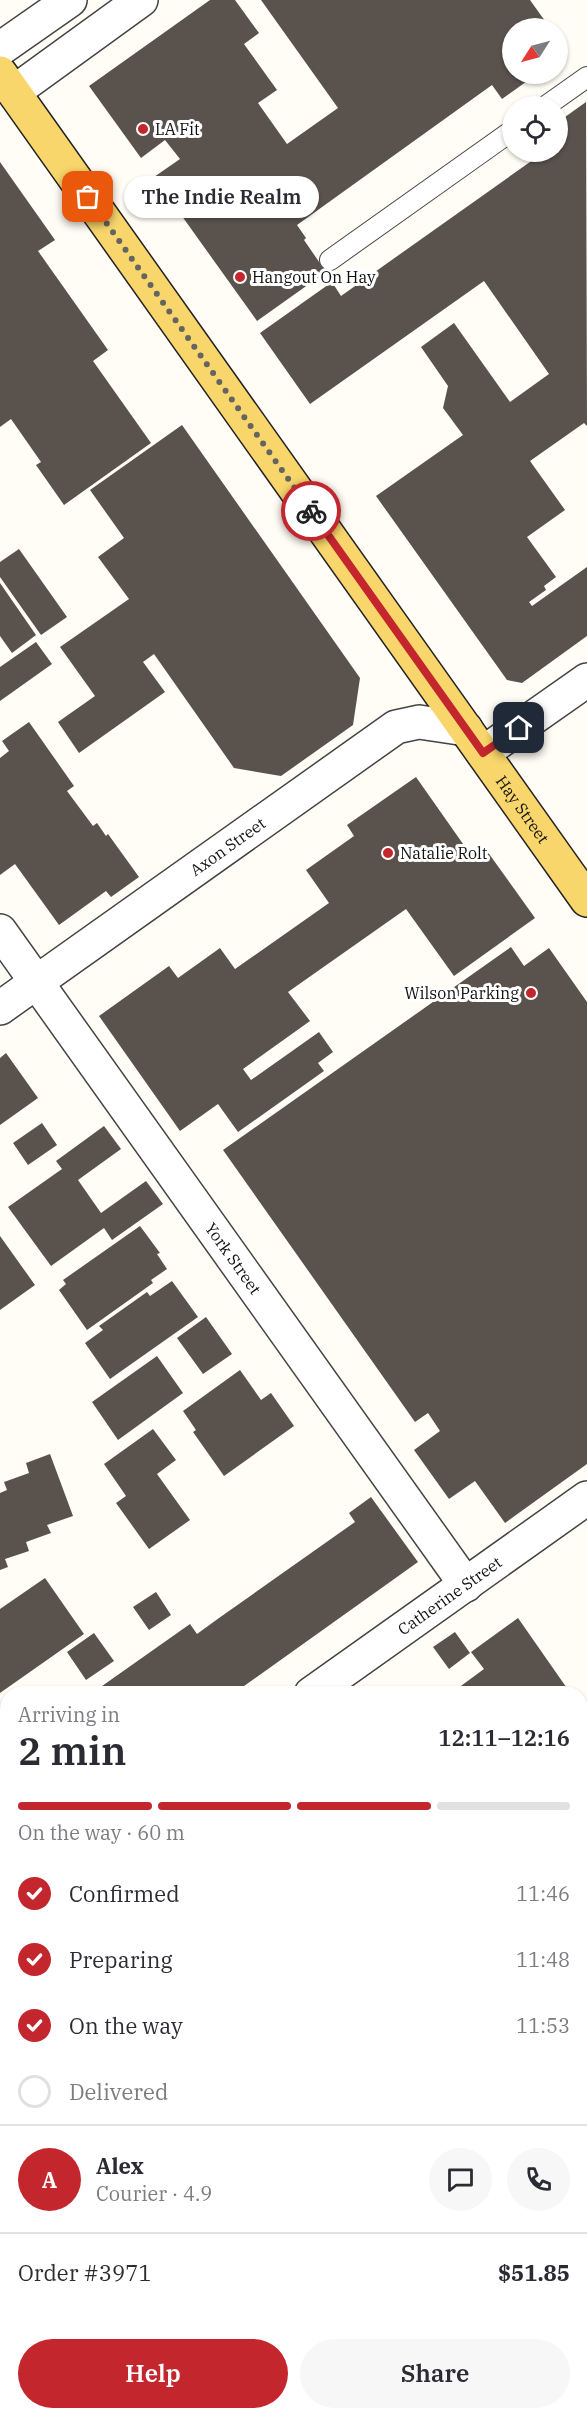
<!DOCTYPE html>
<html lang="en">
<head>
<meta charset="utf-8">
<style>
	body { margin:0; font-family:"IBM Plex Serif",serif; background:#f7f7f7; color:#2b2b33; height:100vh; display:flex; flex-direction:column; font-size:22px; white-space:nowrap }
	* { box-sizing:border-box; margin:0 }
	p { font-size:20px; color:#7c7c81 }
	.icon { flex:none; width:33px; height:33px; fill:none; stroke:currentColor; stroke-width:2; stroke-linecap:round; stroke-linejoin:round }
	.map { position:relative; flex:1; overflow:hidden }
	.panel { position:absolute; left:0px; top:1686px; width:588px; height:734px; display:flex; flex-direction:column; background:#fff; border-radius:24px 24px 0 0; box-shadow:0 2px 4px #0004 }
	.panel>* { flex:none }
	.needle { width:39px; rotate:234deg }
	.buttons { position:absolute; left:502px; top:18px; display:grid; gap:12px }
	.buttons a { display:grid; place-items:center; width:66px; height:66px; border-radius:50%; background:#fff; box-shadow:0 2px 4px #0004; font-size:30px }
	.pin { position:absolute; display:grid; place-items:center; width:51px; height:51px; color:#fff; margin:-26px; border-radius:12px; box-shadow:0 3px 9px #0006 }
	.courier { position:absolute; display:grid; place-items:center; width:60px; height:60px; margin:-30px; border:4px solid #c4262e; border-radius:50%; background:#fff; color:#222; box-shadow:0 2px 8px #0007 }
	.bubble { position:absolute; height:42px; border-radius:21px; background:#fff; box-shadow:0 2px 4px #0004; font-size:20px; font-weight:600; line-height:42px; text-align:center }
	.head em { font-style:normal; font-weight:600 }
	.head div { display:flex; flex-direction:column-reverse }
	.head { display:flex; align-items:center; justify-content:space-between; height:102px; padding:0 18px }
	h1 { font-size:39px; font-weight:600; line-height:45px }
	.bar { display:grid; grid-template-columns:repeat(4,1fr); gap:9px 6px; align-content:center; height:72px; padding:0 18px }
	.bar i { height:8px; border-radius:4px; background:#e1e1e2 }
	.bar .on { background:#c4262e }
	.bar p { grid-column:span 4 }
	.line { display:flex; align-items:center; gap:15px; padding:0 18px; border-top:2px solid #e1e1e2 }
	.line div { flex:1 }
	.round { display:grid; place-items:center; flex:none; width:63px; height:63px; border-radius:32px; background:#f7f7f7 }
	ol { padding:0 18px; list-style:none }
	li { display:flex; align-items:center; gap:18px; height:66px }
	li p { margin-inline-start:auto }
	li .icon { padding:6px; border-radius:50%; background:#c4262e; color:#fff; stroke-width:4 }
	li:last-child { color:#7c7c81 }
	li i { width:33px; height:33px; border:3px solid #e1e1e2; border-radius:50% }
	.cta { display:flex; gap:12px; margin-top:auto; padding:12px 18px }
	.cta a { flex:1; height:69px; border-radius:36px; background:#c4262e; color:#fff; font-size:24px; font-weight:600; line-height:69px; text-align:center }
	.cta a+a { background:#f7f7f7; color:#2b2b33 }
	.map>svg:first-child { display:block }
	.park { fill:url(#park-dots) }
	.building { fill:#5a524d }
	.lines { fill:none; stroke-linecap:round; stroke-linejoin:round }
	.service-casing { stroke:#444; stroke-width:22 }
	.minor-casing { stroke:#444; stroke-width:36 }
	.tertiary-casing { stroke:#444; stroke-width:36 }
	.primary-casing { stroke:#222; stroke-width:36 }
	.path { stroke:#333; stroke-width:4; stroke-dasharray:6 3; stroke-linecap:butt }
	.service { stroke:#fff; stroke-width:20 }
	.minor { stroke:#fff; stroke-width:33 }
	.tertiary { stroke:#fff; stroke-width:33 }
	.primary { stroke:#f9d66b; stroke-width:33 }
	.done { stroke:#646461; stroke-width:6; stroke-dasharray:0 10.8 }
	.route { stroke:#c4262e; stroke-width:8 }
	.poi-dot { fill:#c4262e; stroke:#fff; stroke-width:2 }
	.labels { text-anchor:middle; stroke-width:6; stroke-linejoin:round; paint-order:stroke }
	.poi-label { font-size:16px; fill:#111; stroke:#fff; text-anchor:start }
	.street-label { font-size:16px; fill:#111; stroke:#fff }
</style>
</head>
<body>
<div class="map">
<svg width="587" height="2419" viewBox="0 0 587 2419">
	<defs>
		<pattern id="park-dots" width="8" height="8" patternUnits="userSpaceOnUse" patternTransform="scale(1.5)"><rect width="8" height="8" fill="#d5ebbd"/><path d="M2 2h.1M6 6h.1" fill="none" stroke="#b6c8a1" stroke-width="1.8" stroke-linecap="round"/></pattern>
	</defs>
	<rect width="100%" height="100%" fill="#fffdf5"/>
	<!-- park -->
	<path class="park" d="M0 1900 8 1910 7 2103 0 2096Z"/>
	<!-- building -->
	<path class="building" d="M210 0H235L259 33 244 44 277 90 258 103 287 144 338 108 261 0H530L550 28H513V74H537L502 99 492 85 297 225 306 238 304 240 326 272 257 321 154 177 180 159 165 140 141 158 89 86Z
		M586 102 587 426 584 423 530 461 565 510 527 537 556 577 544 586 546 590 529 602 532 606 587 567V636L522 683 507 680 376 496 463 435 443 408 448 386 421 347 454 323 510 402 549 374 484 281 310 404 260 333 332 282 341 296 537 157 533 152H558V122Z
		M0 162 55 240 38 251 108 350 93 361 151 443 64 505 36 465 41 462 11 419 0 427Z
		M182 425 360 678 353 725 281 776 234 768 154 654 143 662 165 692 79 753 58 722 95 696 60 647 129 599 98 557 124 538 90 490Z
		M19 549 67 617 41 635 0 577V562Z
		M0 583 36 635 12 653 0 636Z
		M36 642 52 664 0 701V667Z
		M29 722 74 786 67 791 93 826 97 823 106 836 108 834 139 877 111 897 106 891 59 925 15 864 0 875V758L9 751 2 741Z
		M416 777 475 861 487 851 535 918 454 976 406 909 288 992 310 1021 243 1069 251 1080 319 1032 333 1052 318 1063 324 1071 238 1132 218 1104 180 1131 99 1016 169 966 178 978 220 948 235 969 329 903 306 870 354 836 347 825Z
		M511 947 524 966 549 948 587 1002V1464L505 1523 475 1481 449 1499 414 1450 440 1431 428 1413 415 1422 223 1150Z
		M6 1053 38 1098 0 1125V1058Z
		M42 1123 57 1145 28 1165 13 1143Z
		M104 1126 121 1149 78 1180 101 1213 146 1181 163 1204 112 1240 104 1228 51 1266 8 1207 62 1169 56 1161Z
		M140 1226 160 1253 157 1254 167 1269 151 1280 153 1283 87 1330 59 1290 66 1284 63 1280Z
		M0 1236 35 1285 0 1310Z
		M172 1281 198 1317 110 1379 85 1343 103 1330 99 1326 147 1292 150 1296Z
		M206 1317 232 1354 203 1374 177 1338Z
		M157 1356 183 1393 118 1440 92 1402Z
		M240 1370 261 1400 271 1393 294 1426 224 1476 193 1432 196 1430 183 1411Z
		M153 1429 176 1460 157 1474 190 1520 149 1549 116 1503 126 1496 104 1464Z
		M50 1454 73 1516 47 1525 51 1533 26 1542 29 1551 5 1559 8 1567 0 1570V1493L7 1490 4 1482 29 1473 26 1463Z
		M371 1497 418 1562 237 1691 232 1694H97L95 1691 190 1624 197 1634 219 1618 355 1522 349 1513Z
		M45 1578 84 1634 0 1693V1609Z
		M156 1592 171 1615 149 1630 133 1607Z
		M518 1618 571 1694H450L484 1669 471 1652Z
		M455 1632 470 1653 449 1669 433 1647Z
		M94 1633 114 1661 86 1680 67 1652Z
		M580 1707 587 1716V1761L580 1766Z
		M580 1896 587 1905V2219L580 2224Z
		M587 2271V2299L580 2290V2276Z
		M580 2315 587 2324V2419H468L463 2412H580Z
		M8 2326V2412H40L31 2419H0V2331Z
		M127 2412H236L241 2419H127L130 2417Z
		M254 2412H260L265 2419H244Z"/>
	<g class="lines">
		<defs>
			<path id="service" d="M546 106 587 77
				M330 260 513 130
				M580 1830 587 1826
				M580 2260 587 2255"/>
			<g id="minor">
				<path d="M483 753 587 680"/>
				<path id="s1" d="M0 931 466 1585"/>
				<path id="s2" d="M0 1008 396 727 419 722 466 729"/>
				<path id="s3" d="M311 1694 587 1498"/>
				<path d="M0 2224 8 2216"/>
				<path d="M0 2291 8 2287"/>
			</g>
			<path id="tertiary" d="M0 49 70 0
				M14 92 141 0"/>
			<g id="primary">
				<path id="s4" d="M0 73 587 900"/>
				<path d="M0 1872 8 1883"/>
				<path d="M368 2412 372 2419"/>
			</g>
		</defs>
		<!-- service casing -->
		<use href="#service" class="service-casing"/>
		<!-- minor casing -->
		<use href="#minor" class="minor-casing"/>
		<!-- tertiary casing -->
		<use href="#tertiary" class="tertiary-casing"/>
		<!-- primary casing -->
		<use href="#primary" class="primary-casing"/>
		<!-- path -->
		<path class="path" d="M0 2036 8 2042
			M0 2073 8 2080
			M580 2300 587 2309
			M314 2412 319 2419"/>
		<!-- service -->
		<use href="#service" class="service"/>
		<!-- minor -->
		<use href="#minor" class="minor"/>
		<!-- tertiary -->
		<use href="#tertiary" class="tertiary"/>
		<!-- primary -->
		<use href="#primary" class="primary"/>
	</g>
	<g class="lines">
		<!-- done -->
		<path class="done" d="M88 197 311 511"/>
		<!-- route -->
		<path class="route" d="M311 511 483 753 519 728"/>
	</g>
	<!-- markers -->
	<g class="poi-dot">
		<circle cx="143" cy="129" r="6"/>
		<circle cx="240" cy="277" r="6"/>
		<circle cx="388" cy="853" r="6"/>
		<circle cx="531" cy="993" r="6"/>
	</g>
	<g class="labels">
		<!-- poi labels -->
		<g class="poi-label">
			<text x="155" y="135">LA Fit</text>
			<text x="252" y="283">Hangout On Hay</text>
			<text x="400" y="859">Natalie Rolt</text>
			<text x="519" y="999" text-anchor="end">Wilson Parking</text>
		</g>
		<!-- street labels -->
		<g class="street-label">
			<text dy="6" stroke="none"><textPath href="#s4" startOffset="903">Hay Street</textPath></text>
			<text dy="6" stroke="none"><textPath href="#s2" startOffset="279">Axon Street</textPath></text>
			<text dy="6" stroke="none"><textPath href="#s1" startOffset="402">York Street</textPath></text>
			<text dy="6" stroke="none"><textPath href="#s3" startOffset="170">Catherine Street</textPath></text>
		</g>
	</g>
</svg>
<div class="buttons">
<a><svg class="needle" viewBox="-14 -14 28 28"><path d="M0-13l5 13h-10z" fill="#e53935"/><path d="M0 13l5-13h-10z" fill="#7c7c81"/></svg></a>
<a><svg class="icon" aria-label="locate" viewBox="0 0 24 24"><circle cx="12" cy="12" r="6"/><path d="M12 2v4M12 18v4M2 12h4M18 12h4"/></svg></a>
</div>
<div class="pin" style="left:88px;top:197px;background:#ea580c"><svg class="icon" aria-label="bag" viewBox="0 0 24 24"><path d="M5 8h14l-1 12H6zM9 8a3 3 0 0 1 6 0"/></svg></div>
<div class="pin" style="left:519px;top:728px;background:#1f2937"><svg class="icon" aria-label="home" viewBox="0 0 24 24"><path d="M3 11l9-7 9 7M6 9v11h12V9"/></svg></div>
<div class="courier" style="left:311px;top:511px"><svg class="icon" aria-label="bike" viewBox="0 0 24 24"><circle cx="6" cy="16" r="4"/><circle cx="18" cy="16" r="4"/><path d="M6 16l4-8h5l3 8M10 8l3 8H6M13 5h3"/></svg></div>
<div class="bubble" style="left:124px;top:176px;width:195px">The Indie Realm</div>
<section class="panel">
<div class="head"><div><h1>2 min</h1><p>Arriving in</p></div><em>12:11–12:16</em></div>
<div class="bar"><i class="on"></i><i class="on"></i><i class="on"></i><i></i><p>On the way · 60 m</p></div>
<ol>
<li><svg class="icon" aria-label="check" viewBox="0 0 24 24"><path d="M5 12l5 5 9-10"/></svg>Confirmed<p>11:46</p></li>
<li><svg class="icon" aria-label="check" viewBox="0 0 24 24"><path d="M5 12l5 5 9-10"/></svg>Preparing<p>11:48</p></li>
<li><svg class="icon" aria-label="check" viewBox="0 0 24 24"><path d="M5 12l5 5 9-10"/></svg>On the way<p>11:53</p></li>
<li><i></i>Delivered</li>
</ol>
<div class="line" style="height:108px"><b class="round" style="background:#c4262e;color:#fff">A</b><div><b>Alex</b><p>Courier · 4.9</p></div><a class="round"><svg class="icon" aria-label="chat" viewBox="0 0 24 24"><path d="M4 5h16v11H9l-5 4z"/></svg></a><a class="round"><svg class="icon" aria-label="phone" viewBox="0 0 24 24"><path d="M5 4h4l2 5-3 2q2 4 5 5l2-3 5 2v4C11 20 4 13 5 4z"/></svg></a></div>
<div class="line" style="height:78px"><div>Order #3971</div><b>$51.85</b></div>
<div class="cta"><a>Help</a><a>Share</a></div>
</section>
</div>
</body>
</html>
